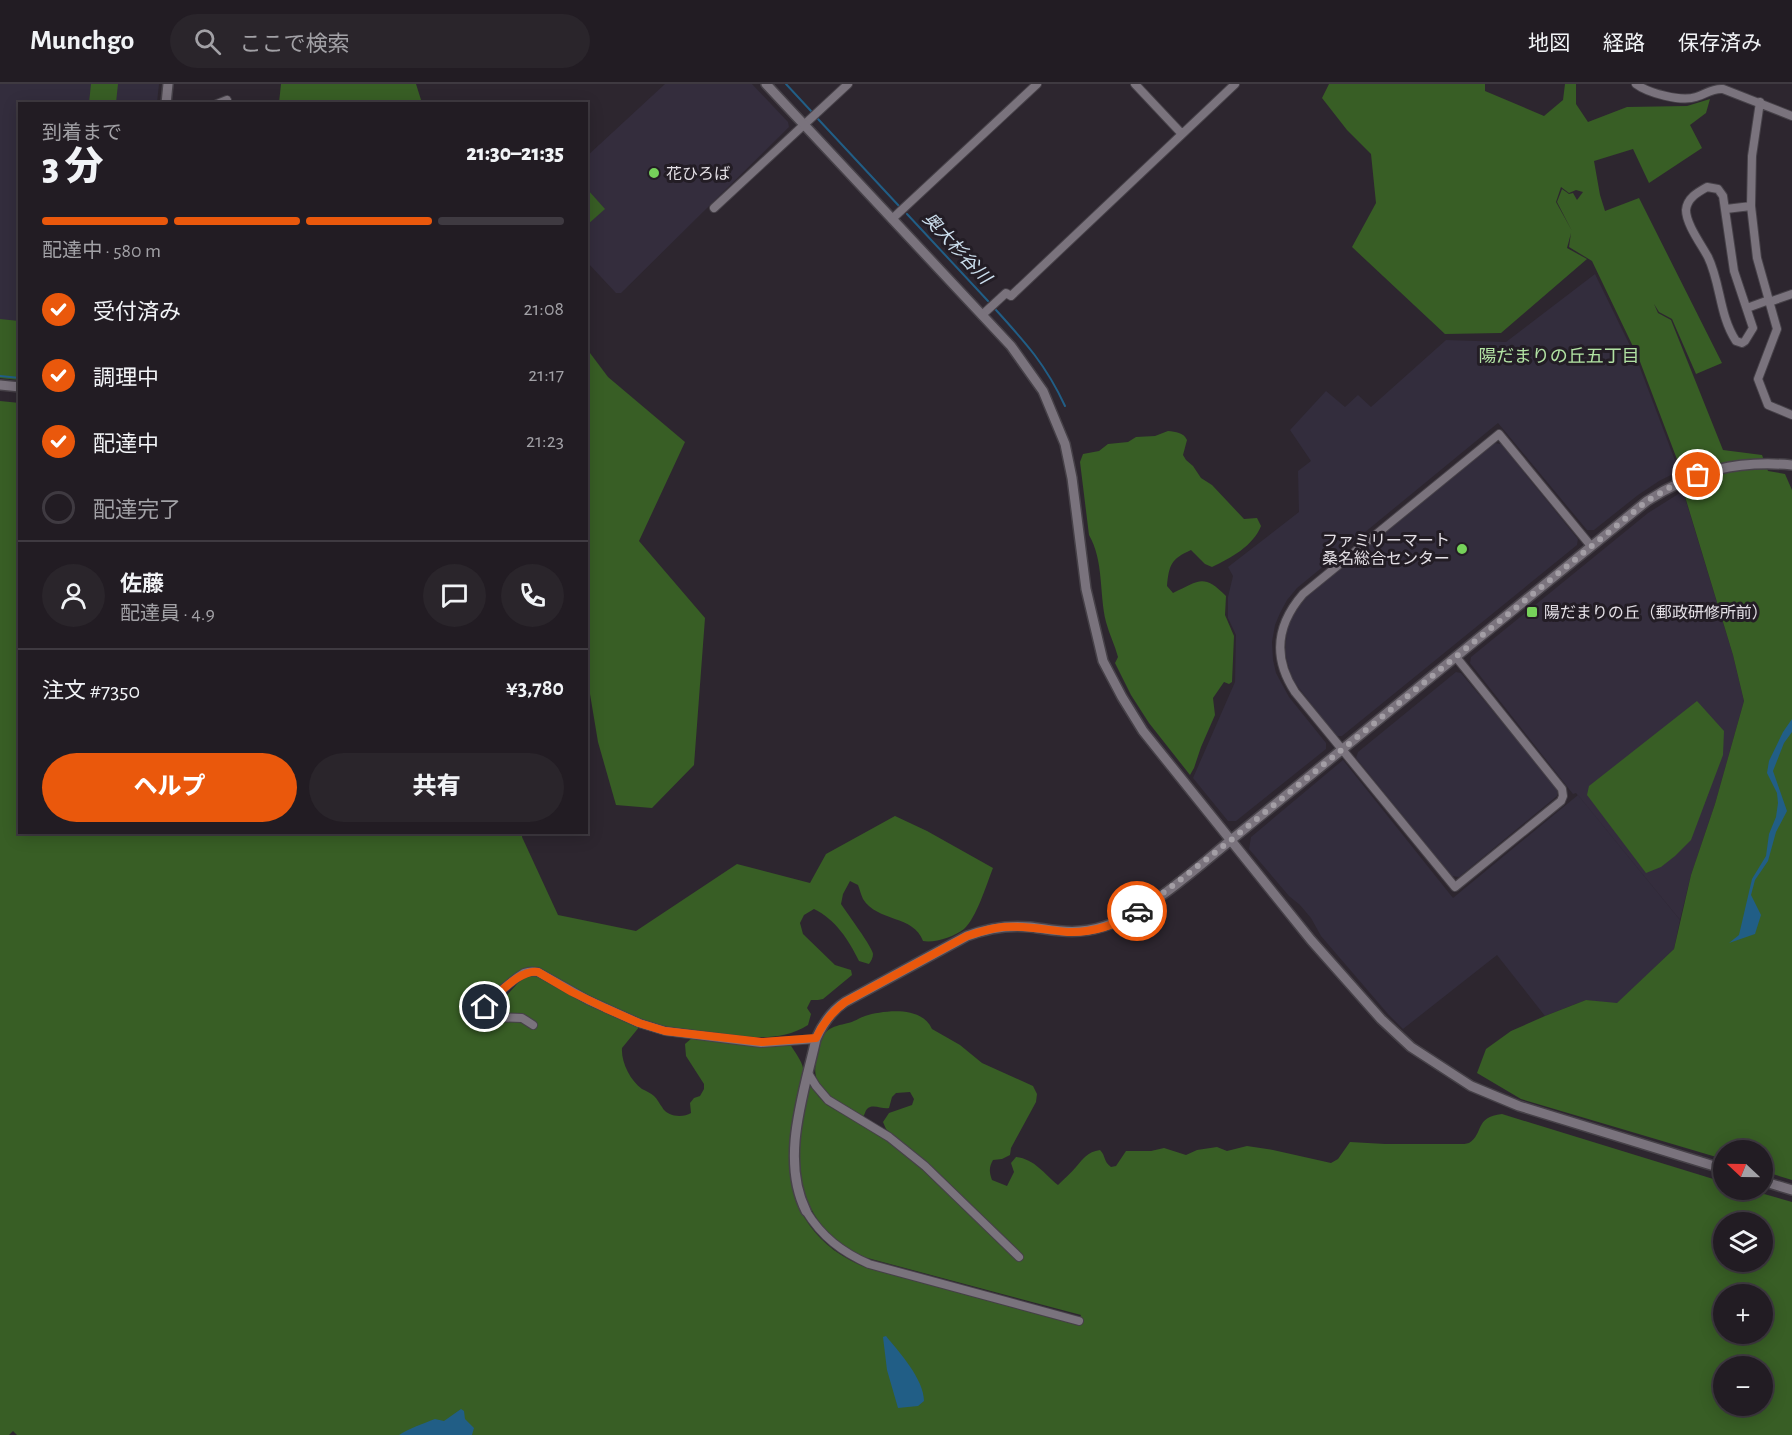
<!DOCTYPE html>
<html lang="ja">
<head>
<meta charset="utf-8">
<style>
	body { margin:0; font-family:"Alegreya Sans","Noto Sans JP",sans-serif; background:#2a252b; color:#f1f3f6; height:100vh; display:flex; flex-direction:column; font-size:22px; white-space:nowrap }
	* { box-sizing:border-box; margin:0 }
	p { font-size:20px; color:#a2a1a6 }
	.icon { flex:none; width:33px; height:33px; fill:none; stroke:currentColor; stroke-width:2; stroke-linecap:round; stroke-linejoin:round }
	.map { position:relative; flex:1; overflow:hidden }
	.details { position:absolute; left:18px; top:18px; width:570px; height:732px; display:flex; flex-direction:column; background:#221c23; border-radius:0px; box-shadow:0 3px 15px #0003,0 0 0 2px #3f3a41 }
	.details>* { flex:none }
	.needle { width:39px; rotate:292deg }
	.buttons { position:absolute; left:1713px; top:1056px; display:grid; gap:12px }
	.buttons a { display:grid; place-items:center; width:60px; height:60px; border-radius:50%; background:#221c23; box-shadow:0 3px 15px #0003,0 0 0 2px #3f3a41; font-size:30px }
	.pin { position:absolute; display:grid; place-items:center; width:51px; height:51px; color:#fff; margin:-26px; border:3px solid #fff; border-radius:50%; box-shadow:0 2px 6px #0007 }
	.courier { position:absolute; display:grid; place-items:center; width:60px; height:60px; margin:-30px; border:4px solid #ea580c; border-radius:50%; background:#fff; color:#222; box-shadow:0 2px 8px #0007 }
	.headline em { font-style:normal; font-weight:800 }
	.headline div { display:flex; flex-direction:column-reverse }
	.headline { display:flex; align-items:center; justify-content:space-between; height:102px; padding:0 24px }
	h1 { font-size:39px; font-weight:800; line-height:45px }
	.bar { display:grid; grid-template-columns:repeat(4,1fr); gap:9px 6px; align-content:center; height:72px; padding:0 24px }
	.bar i { height:8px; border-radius:4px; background:#3f3a41 }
	.bar .on { background:#ea580c }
	.bar p { grid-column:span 4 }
	.line { display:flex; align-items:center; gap:15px; padding:0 24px; border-top:2px solid #3f3a41 }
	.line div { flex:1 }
	.round { display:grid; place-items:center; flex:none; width:63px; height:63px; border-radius:32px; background:#2a252b }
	ol { padding:0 24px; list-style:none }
	li { display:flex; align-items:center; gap:18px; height:66px }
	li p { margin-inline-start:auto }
	li .icon { padding:6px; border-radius:50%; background:#ea580c; color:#fff; stroke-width:4 }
	li:last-child { color:#a2a1a6 }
	li i { width:33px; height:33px; border:3px solid #3f3a41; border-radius:50% }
	.button { display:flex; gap:12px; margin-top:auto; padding:12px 24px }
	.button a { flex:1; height:69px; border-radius:36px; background:#ea580c; color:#fff; font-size:24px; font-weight:800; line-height:69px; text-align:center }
	.button a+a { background:#2a252b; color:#f1f3f6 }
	header { display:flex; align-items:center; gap:36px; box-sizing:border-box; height:84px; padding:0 30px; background:#221c23; border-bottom:2px solid #3f3a41 }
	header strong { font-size:28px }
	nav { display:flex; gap:33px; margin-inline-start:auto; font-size:21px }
	.search { width:420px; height:54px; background:#2a252b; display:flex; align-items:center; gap:15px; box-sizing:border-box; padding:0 21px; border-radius:33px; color:#a2a1a6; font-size:22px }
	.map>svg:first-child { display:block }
	.commercial { fill:#342d3d }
	.industrial { fill:#332d3d }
	.green { fill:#385e25; fill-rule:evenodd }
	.water { fill:#215e86 }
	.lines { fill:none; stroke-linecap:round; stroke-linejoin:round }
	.stream { stroke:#215e86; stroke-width:2 }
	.minor-casing { stroke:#464148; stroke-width:10 }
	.tertiary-casing { stroke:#464148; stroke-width:12 }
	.minor { stroke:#7a737d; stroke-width:8 }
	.tertiary { stroke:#7a737d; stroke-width:9 }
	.done { stroke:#a39ea5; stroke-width:6; stroke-dasharray:0 10.8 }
	.route { stroke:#ea580c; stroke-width:8 }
	.poi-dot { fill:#76d25a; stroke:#231d25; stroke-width:2 }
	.labels { text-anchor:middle; stroke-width:6; stroke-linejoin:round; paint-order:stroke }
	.poi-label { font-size:16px; fill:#e3dfe5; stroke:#231d25; text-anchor:start }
	.water-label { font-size:18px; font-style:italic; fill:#cde0ef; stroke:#231d25 }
	.neighbourhood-label { font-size:18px; fill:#b1e2a3; stroke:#231d25 }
</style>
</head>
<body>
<header>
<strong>Munchgo</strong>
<div class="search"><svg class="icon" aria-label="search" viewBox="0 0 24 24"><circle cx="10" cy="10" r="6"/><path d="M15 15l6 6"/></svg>ここで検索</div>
<nav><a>地図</a><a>経路</a><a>保存済み</a></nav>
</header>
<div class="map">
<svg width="1792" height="1351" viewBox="0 0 1792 1351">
	<rect width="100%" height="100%" fill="#2d262f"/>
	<!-- commercial -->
	<path class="commercial" d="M665 0H752L788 38 789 43 621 209H616L587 178 586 73Z
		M1683 407 1733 571 1744 617 1715 720 1691 791 1680 836 1576 709 1573 710 1470 579 1471 573 1648 429Z"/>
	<!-- industrial -->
	<path class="industrial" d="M0 0H159L157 19 20 20 19 296 0 294Z
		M1595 190 1637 276 1679 387 1659 397 1638 411 1594 446H1587L1498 339 1297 504 1287 516 1280 529 1275 541 1272 558 1273 576 1276 589 1289 613 1326 659V665L1236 737H1228L1193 694 1235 598 1236 551 1228 534V513L1233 492 1228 483 1299 428 1298 387 1311 377 1290 346 1326 307 1345 323 1358 311 1371 323 1446 256 1506 258Z
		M1495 359 1501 360 1578 455 1577 461 1342 652H1336L1292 595 1285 569 1287 545 1292 533 1307 512Z
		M1456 588 1461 589 1558 705 1557 712 1459 793 1452 792 1356 674 1358 668Z
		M1343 676 1453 814 1578 711 1680 836 1674 865 1617 920 1586 916 1545 932 1497 871 1403 945 1388 930 1321 852 1311 834 1300 821 1289 812 1249 765 1251 753Z"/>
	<!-- green -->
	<path class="green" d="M91 0H118L116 19H89Z
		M281 0H416L422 19H279Z
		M1329 0H1485V7L1544 32 1563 16 1565 0H1576V20L1588 38 1627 23 1687 22 1710 15 1706 29 1690 41 1702 64 1649 99 1633 65 1594 77 1600 111 1605 127 1639 114 1722 279 1696 290 1672 235 1659 228 1654 220 1658 229 1671 236 1723 366 1762 371 1768 387 1785 390 1792 406V1096L1763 1087 1762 1066H1724L1723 1075 1521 1015 1477 989 1486 965 1511 947 1545 932 1586 916 1617 919 1674 865 1691 791 1715 720 1744 617 1733 571 1683 406 1678 378 1639 275 1592 177 1569 163 1571 149 1567 164 1587 175 1501 249 1445 250 1352 163 1376 119 1371 70 1347 46 1322 14ZM1561 103 1569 109 1576 106 1583 108 1577 116 1573 109 1569 110 1562 105 1557 118 1572 147 1556 118Z
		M588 106 605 125 587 141V108Z
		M0 235 19 237V296L0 294Z
		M587 265 608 293 685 358 639 457 705 534 694 681 652 724 616 721 598 658 587 592Z
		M0 317 20 319V748L522 749V753L558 831 636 847 737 780 810 799 826 770 895 732 927 747 993 784C987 799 976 835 964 845 954 853 935 859 923 857 914 831 877 838 863 815 861 811 860 806 858 801L850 797 843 810 841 820C847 829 873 864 873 870 873 874 871 877 869 880L859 877C849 856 835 835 814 825L804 831 800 839 803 850 835 881 851 886 852 891 823 915 818 916H811L807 924 811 930 808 941C784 956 759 954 732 951 711 949 678 948 659 942 615 929 574 905 533 885L482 923C480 929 481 931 486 934L493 932 492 928 525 891 535 889 640 942 622 964C621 978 630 996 642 1005 646 1007 651 1009 654 1012 658 1016 659 1019 662 1023 667 1033 683 1034 691 1029L690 1019 694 1014 700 1012 704 1005V1000L686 972 685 960 692 954 762 962 790 960C794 967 802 977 803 984 804 988 802 994 802 998 799 1018 792 1037 790 1057 783 1116 812 1163 867 1184L1077 1241 1081 1231 860 1172C816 1151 796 1108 799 1060 800 1041 806 1020 810 1000L819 1013 827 1021 887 1056 923 1086 1017 1176 1022 1171 926 1078 886 1045 883 1038 889 1029 912 1021 914 1015 910 1008 896 1009 892 1013 889 1024C883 1026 873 1019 867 1025 865 1027 865 1030 863 1033 853 1027 839 1021 831 1014 812 996 813 987 819 964 820 958 822 951 827 947 833 942 840 941 848 939 854 938 859 934 865 932 885 926 922 922 932 945L960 961 982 979 1033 1002 1037 1010 1036 1018 1011 1064 1010 1071 1002 1075 993 1076C989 1083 989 1088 992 1096L1007 1102 1014 1088 1011 1079 1016 1073C1035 1075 1044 1090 1058 1101 1064 1095 1071 1089 1076 1083 1084 1074 1087 1068 1100 1066 1106 1072 1103 1077 1111 1083L1116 1082 1126 1067H1151L1164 1064 1186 1071 1197 1066 1217 1063 1227 1067 1247 1062 1273 1066 1331 1079 1338 1075 1350 1058 1385 1060H1459C1463 1060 1466 1060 1469 1059 1484 1050 1474 1033 1502 1030L1723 1098 1724 1106H1750L1792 1118V1351H17L13 1347 9 1351H0ZM1724 1138H1762V1178H1724ZM1724 1210H1762V1250H1724ZM1724 1282H1762V1322H1724Z
		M1168 347C1176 348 1183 348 1187 356L1183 371 1186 376 1193 382 1201 394 1212 401 1244 435 1257 434 1261 442C1253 462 1231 474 1212 483L1205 480 1191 466C1171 475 1169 481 1167 502L1173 509C1199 497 1203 489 1226 512L1225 531 1234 552 1232 598 1229 600 1224 598 1213 614 1215 631 1201 663 1194 684 1190 691 1149 639 1131 611 1115 579 1118 573C1115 561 1109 550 1106 538 1099 509 1104 477 1089 451L1080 378 1083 370 1099 367 1108 360 1128 358 1136 353 1155 352Z
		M1697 617 1724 647 1723 671 1691 756 1675 772 1661 783 1646 789 1587 711 1589 702Z"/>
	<!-- water -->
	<path class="water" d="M1792 635V648L1784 659 1773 687 1787 727 1776 748 1768 777 1755 796 1751 811 1761 831 1755 850 1729 859 1739 851 1752 795 1766 772 1769 750 1776 733 1778 719 1777 709 1767 689 1769 677 1783 648Z
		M886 1252C899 1268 924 1295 924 1317L918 1322 898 1324 887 1286 883 1253Z
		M461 1325 464 1327 465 1335 474 1344 472 1351H399C410 1344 422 1340 435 1335L444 1337Z"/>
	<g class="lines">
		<!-- stream -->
		<path class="stream" d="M786 0 811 27
			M818 35 899 122
			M907 130 988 217
			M996 226C1026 259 1046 281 1065 322
			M0 292 20 294"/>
		<defs>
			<path id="minor" d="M1135 0 1182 50
				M1636 0C1648 9 1681 18 1696 13 1706 10 1712 4 1723 5L1792 32
				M1760 18 1752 72 1751 122 1757 174 1777 245 1758 295 1768 321 1792 331
				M217 20 227 16
				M1707 103 1718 105 1723 112 1734 187 1753 244 1745 257 1742 259 1736 257C1719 231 1721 200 1708 173 1701 160 1686 140 1686 126 1687 114 1698 108 1707 103Z
				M714 124 848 0
				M1726 125 1751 122
				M892 135 1037 0
				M1769 218 1792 210
				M1747 224 1769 216
				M982 231 1006 209 1011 212 1235 0
				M1456 573 1562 705 1563 712 1561 717 1455 803 1295 608C1272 573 1277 540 1303 510L1499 350 1591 462
				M533 941 522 934 489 933 486 931 484 926C488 916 514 895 524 889 529 887 533 887 538 888L588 916 639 939 665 947 761 959 816 955
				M808 989 816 1002 828 1016 889 1053 925 1082 1019 1173
				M806 1127C822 1153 842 1168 869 1180L1079 1237"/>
			<path id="tertiary" d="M766 0 1011 262 1043 307 1065 360 1072 394 1086 505 1103 577 1122 613 1143 647 1311 856 1381 935 1411 963 1471 1002 1519 1022 1724 1085
				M166 20 168 0
				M0 301 20 303
				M1762 1097 1792 1106
				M806 1127C780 1075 804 1009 816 955 823 939 831 927 845 918L967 852C988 844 1008 841 1030 843 1047 845 1064 849 1080 847 1133 844 1190 789 1231 756L1647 417C1693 387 1737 376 1792 381"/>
		</defs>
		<!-- minor casing -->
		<use href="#minor" class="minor-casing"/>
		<!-- tertiary casing -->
		<use href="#tertiary" class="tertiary-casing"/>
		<!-- minor -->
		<use href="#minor" class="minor"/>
		<!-- tertiary -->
		<use href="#tertiary" class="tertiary"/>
	</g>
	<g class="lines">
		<!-- done -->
		<path class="done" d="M1137 827 1166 807 1231 756 1647 417 1679 398 1698 391"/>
		<!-- route -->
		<path class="route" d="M485 923 488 918C501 908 521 885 538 888L572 908 605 924 639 939 665 947 762 958 816 954C823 939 832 928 845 918L967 852C979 848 991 844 1003 843 1025 841 1046 846 1068 848 1092 849 1117 841 1137 827"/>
	</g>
	<!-- markers -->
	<g class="poi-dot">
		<circle cx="654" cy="89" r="6"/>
		<circle cx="1462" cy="465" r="6"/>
		<rect x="1526" y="522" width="12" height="12" rx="3"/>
	</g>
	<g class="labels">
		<!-- poi labels -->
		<g class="poi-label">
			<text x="666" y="95">花ひろば</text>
			<text x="1450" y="462" text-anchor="end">ファミリーマート<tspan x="1450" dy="18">桑名総合センター</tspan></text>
			<text x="1544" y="534">陽だまりの丘（郵政研修所前）</text>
		</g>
		<!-- water labels -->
		<g class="water-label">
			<text transform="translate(957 164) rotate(47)" y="6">奥大杉谷川</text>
		</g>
		<!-- neighbourhood labels -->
		<g class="neighbourhood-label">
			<text x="1559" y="278">陽だまりの丘五丁目</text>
		</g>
	</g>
</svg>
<div class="buttons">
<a><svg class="needle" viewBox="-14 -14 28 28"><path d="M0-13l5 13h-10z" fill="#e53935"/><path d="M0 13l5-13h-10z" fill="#a2a1a6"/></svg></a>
<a><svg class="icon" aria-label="layers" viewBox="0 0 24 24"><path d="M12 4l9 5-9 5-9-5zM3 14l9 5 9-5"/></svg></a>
<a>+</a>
<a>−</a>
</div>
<div class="pin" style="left:1698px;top:391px;background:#ea580c"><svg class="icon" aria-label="bag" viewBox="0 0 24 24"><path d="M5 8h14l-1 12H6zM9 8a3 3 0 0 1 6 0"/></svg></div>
<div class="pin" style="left:485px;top:923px;background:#1f2937"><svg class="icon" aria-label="home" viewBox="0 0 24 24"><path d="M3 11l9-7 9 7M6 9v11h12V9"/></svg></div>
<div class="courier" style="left:1137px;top:827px"><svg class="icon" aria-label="car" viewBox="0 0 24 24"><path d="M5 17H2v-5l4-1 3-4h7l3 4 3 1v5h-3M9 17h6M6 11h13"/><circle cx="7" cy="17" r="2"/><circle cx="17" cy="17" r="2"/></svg></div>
<section class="details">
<div class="headline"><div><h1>3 分</h1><p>到着まで</p></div><em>21:30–21:35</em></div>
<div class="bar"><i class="on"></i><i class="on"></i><i class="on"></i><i></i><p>配達中 · 580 m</p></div>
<ol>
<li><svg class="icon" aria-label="check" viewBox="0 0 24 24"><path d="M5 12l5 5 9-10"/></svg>受付済み<p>21:08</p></li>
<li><svg class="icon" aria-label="check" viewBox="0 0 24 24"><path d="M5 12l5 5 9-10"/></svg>調理中<p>21:17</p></li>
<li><svg class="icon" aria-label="check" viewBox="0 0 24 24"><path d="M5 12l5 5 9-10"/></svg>配達中<p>21:23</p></li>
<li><i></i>配達完了</li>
</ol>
<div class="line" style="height:108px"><a class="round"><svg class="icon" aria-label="person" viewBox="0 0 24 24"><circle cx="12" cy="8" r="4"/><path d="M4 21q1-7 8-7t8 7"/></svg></a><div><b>佐藤</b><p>配達員 · 4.9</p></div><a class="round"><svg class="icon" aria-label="chat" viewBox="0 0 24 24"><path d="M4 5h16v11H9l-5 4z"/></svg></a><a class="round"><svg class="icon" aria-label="phone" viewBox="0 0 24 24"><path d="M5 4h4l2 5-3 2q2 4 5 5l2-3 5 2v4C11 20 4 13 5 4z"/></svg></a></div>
<div class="line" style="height:78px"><div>注文 #7350</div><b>¥3,780</b></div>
<div class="button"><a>ヘルプ</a><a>共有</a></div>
</section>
</div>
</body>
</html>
